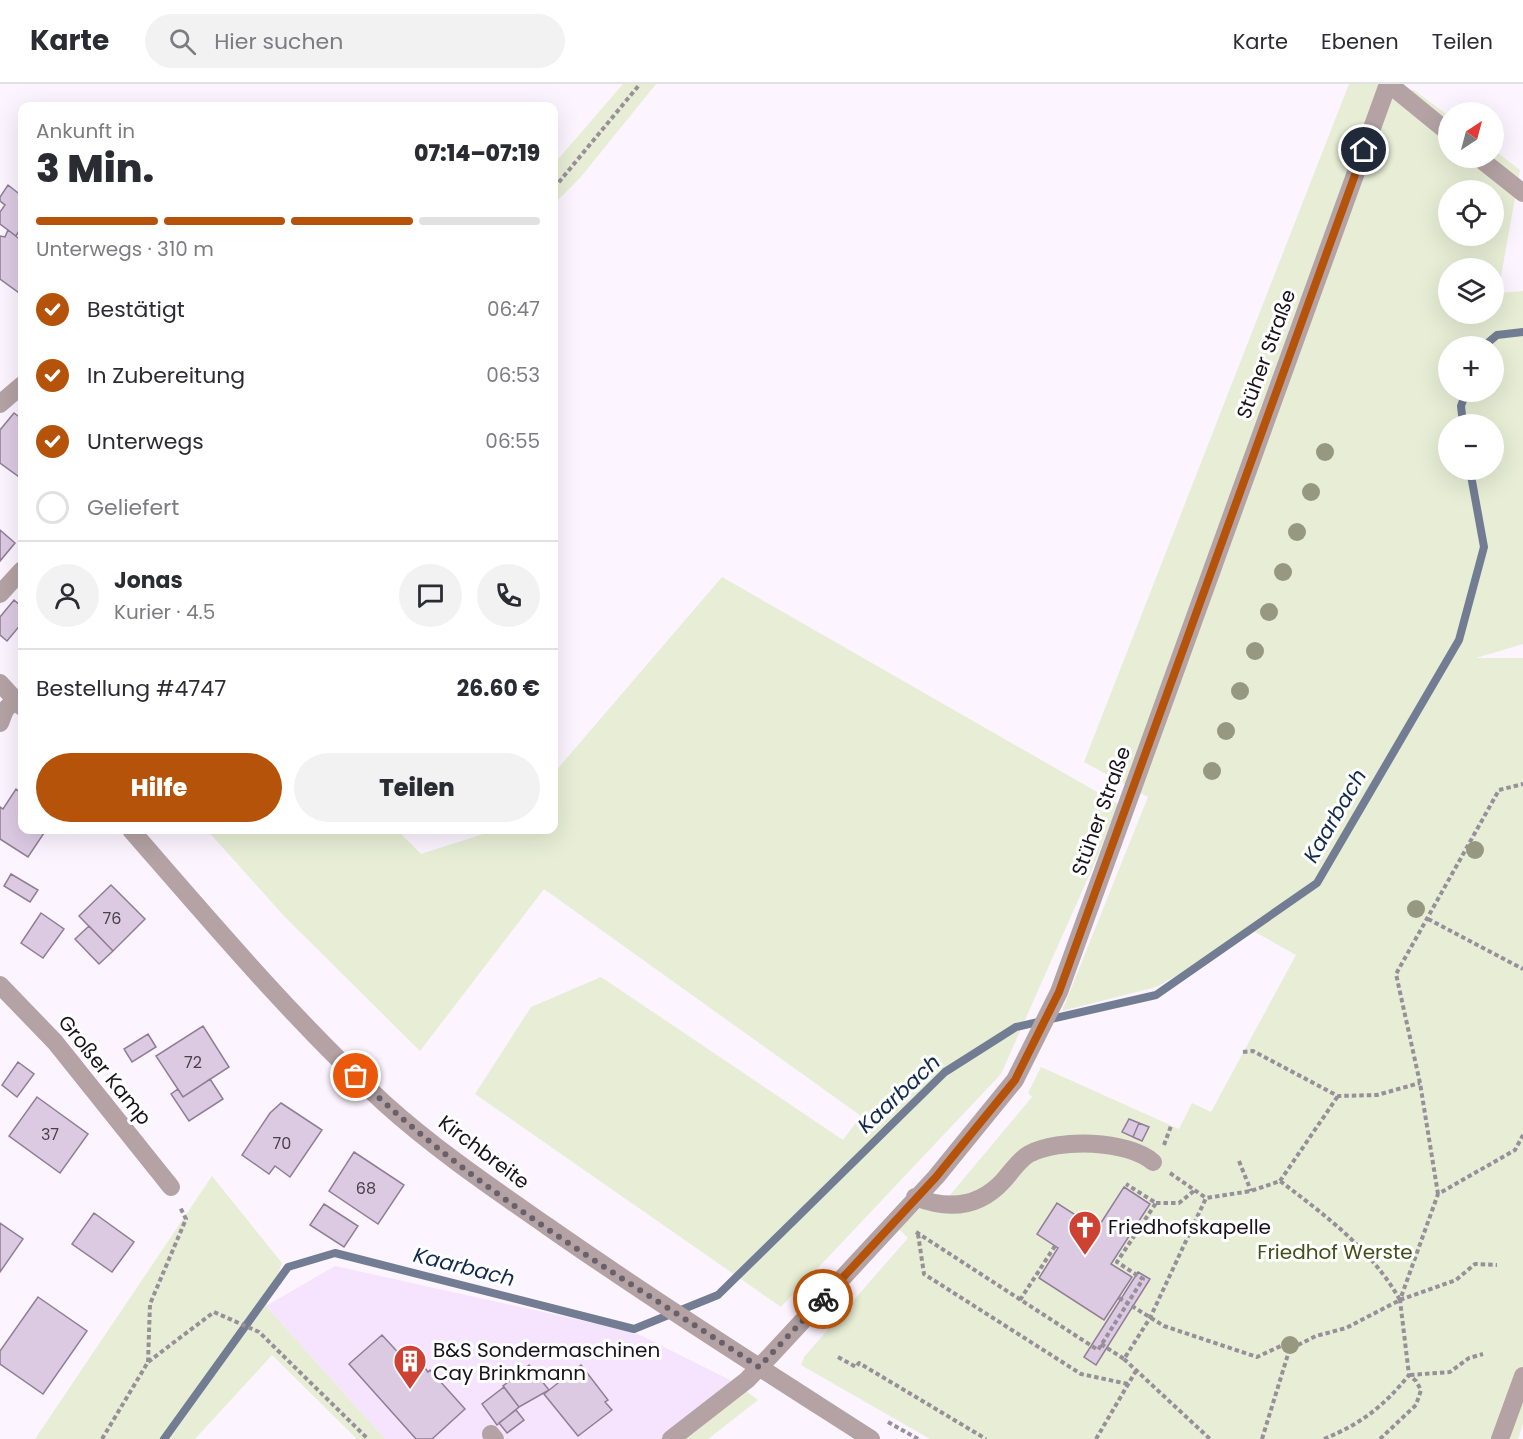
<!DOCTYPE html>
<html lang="de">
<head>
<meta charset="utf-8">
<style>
	body { margin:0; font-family:Poppins,sans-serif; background:#f2f2f3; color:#2b2b33; height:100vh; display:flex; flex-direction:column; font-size:22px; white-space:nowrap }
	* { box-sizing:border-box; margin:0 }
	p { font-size:20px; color:#7c7c81 }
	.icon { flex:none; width:33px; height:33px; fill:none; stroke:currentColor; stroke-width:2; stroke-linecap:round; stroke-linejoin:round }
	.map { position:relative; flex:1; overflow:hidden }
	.panel { position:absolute; left:18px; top:18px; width:540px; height:732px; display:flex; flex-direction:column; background:#fff; border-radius:12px; box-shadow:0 6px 24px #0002 }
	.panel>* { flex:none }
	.needle { width:39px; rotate:36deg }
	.controls { position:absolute; left:1438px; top:18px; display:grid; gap:12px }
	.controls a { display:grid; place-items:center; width:66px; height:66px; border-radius:50%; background:#fff; box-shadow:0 6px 24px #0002; font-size:30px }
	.pin { position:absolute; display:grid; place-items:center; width:51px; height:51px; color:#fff; margin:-26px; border:3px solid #fff; border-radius:50%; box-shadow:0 2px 6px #0007 }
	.courier { position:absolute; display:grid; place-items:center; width:60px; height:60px; margin:-30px; border:4px solid #b45309; border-radius:50%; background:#fff; color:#222; box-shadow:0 2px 8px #0007 }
	.head em { font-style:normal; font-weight:800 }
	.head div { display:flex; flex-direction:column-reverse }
	.head { display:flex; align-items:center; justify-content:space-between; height:102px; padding:0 18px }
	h1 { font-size:39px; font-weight:800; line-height:45px }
	.bar { display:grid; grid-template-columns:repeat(4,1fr); gap:9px 6px; align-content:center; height:72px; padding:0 18px }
	.bar i { height:8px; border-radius:4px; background:#e1e1e2 }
	.bar .selected { background:#b45309 }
	.bar p { grid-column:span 4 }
	.line { display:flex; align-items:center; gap:15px; padding:0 18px; border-top:2px solid #e1e1e2 }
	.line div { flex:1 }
	.round { display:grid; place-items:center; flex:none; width:63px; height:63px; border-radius:32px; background:#f2f2f3 }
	ol { padding:0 18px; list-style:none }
	li { display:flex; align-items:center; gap:18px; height:66px }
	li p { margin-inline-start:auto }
	li .icon { padding:6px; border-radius:50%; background:#b45309; color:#fff; stroke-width:4 }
	li:last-child { color:#7c7c81 }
	li i { width:33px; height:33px; border:3px solid #e1e1e2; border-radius:50% }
	.action { display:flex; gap:12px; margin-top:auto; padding:12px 18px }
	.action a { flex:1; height:69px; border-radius:36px; background:#b45309; color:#fff; font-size:24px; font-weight:800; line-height:69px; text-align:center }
	.action a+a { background:#f2f2f3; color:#2b2b33 }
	header { display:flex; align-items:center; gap:36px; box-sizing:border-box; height:84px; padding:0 30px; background:#fff; border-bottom:2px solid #e1e1e2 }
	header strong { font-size:28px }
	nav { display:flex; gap:33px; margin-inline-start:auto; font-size:21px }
	.search { width:420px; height:54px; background:#f2f2f3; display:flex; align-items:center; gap:15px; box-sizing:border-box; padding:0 21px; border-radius:33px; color:#7c7c81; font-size:22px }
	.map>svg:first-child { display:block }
	.built { fill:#f6e3fd }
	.green { fill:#e7eed5; fill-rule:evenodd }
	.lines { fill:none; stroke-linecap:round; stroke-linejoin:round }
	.stream { stroke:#727d93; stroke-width:8 }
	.building { fill:#dccae3; stroke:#8f7e95; stroke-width:1.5 }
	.path { stroke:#97909a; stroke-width:4; stroke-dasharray:4.5 3; stroke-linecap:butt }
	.minor { stroke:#b4a2a4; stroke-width:18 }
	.tree { fill:#969980 }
	.done { stroke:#68616b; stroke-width:6; stroke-dasharray:0 10.8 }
	.route { stroke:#b45309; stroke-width:8 }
	.labels { text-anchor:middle; stroke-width:6; stroke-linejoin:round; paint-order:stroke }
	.number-label { font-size:16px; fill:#4a404d }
	.street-label { font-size:20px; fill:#19121b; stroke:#fff }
	.poi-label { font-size:20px; fill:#19121b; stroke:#fff; text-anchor:start }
	.park-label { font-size:20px; fill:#434e19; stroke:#fff }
	.water-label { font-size:21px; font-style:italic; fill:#11294f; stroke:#fff }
</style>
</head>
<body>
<header>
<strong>Karte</strong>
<div class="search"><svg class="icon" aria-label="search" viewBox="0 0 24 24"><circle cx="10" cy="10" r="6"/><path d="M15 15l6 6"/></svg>Hier suchen</div>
<nav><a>Karte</a><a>Ebenen</a><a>Teilen</a></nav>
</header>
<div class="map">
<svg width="1523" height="1355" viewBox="0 0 1523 1355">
	<rect width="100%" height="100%" fill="#fcf4ff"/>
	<!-- built -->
	<path class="built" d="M335 1182 634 1248 734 1298 660 1355H385L266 1222Z"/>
	<!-- green -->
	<path class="green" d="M623 0H656L580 94 554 120V80Z
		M1349 0H1400L1398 8 1414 6 1449 32V74H1494V66L1520 86 1498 209 1523 207V560L1476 574H1523V1340L1518 1355H930L801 1281 804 1273 908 1154 899 1145 934 1110 945 1117 1032 1013 1028 1009 1041 983 1179 1045 1192 1019 1211 1028 1296 871 1255 848 1156 903 1062 927 1148 713 1084 678ZM1449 106H1494V152H1449ZM1449 184H1494V230H1449ZM1449 262H1494V308H1449ZM1449 340H1494V386H1449Z
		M722 493 1118 720 1099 769 1001 990 781 1223 475 1010 531 923 601 893 843 1056 861 1032 544 805 420 967 284 832 207 746H397L421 770 496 746H554V689Z
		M212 1092 282 1179 266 1222 385 1355H357L272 1271 195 1355H35Z
		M734 1298 758 1316 708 1355H660Z"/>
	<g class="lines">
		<!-- stream -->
		<path class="stream" d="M1484 262 1497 251 1523 248
			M1463 340 1461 322 1466 308
			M164 1355 288 1183 335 1169 634 1245 718 1211 945 988 1016 943 1156 911 1317 799 1459 556 1484 463 1470 386"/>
	</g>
	<!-- building -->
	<path class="building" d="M8 101 22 112V142L16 152 0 140V128L5 121 0 117V113Z
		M8 146 22 157V211L0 195V152L5 153Z
		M14 329 22 335V395L0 379V346Z
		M0 446 15 459 0 477Z
		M14 516 22 523V539L7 557 0 551V533Z
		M16 705 22 710V746H46L28 773 0 755V723L3 725Z
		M11 790 38 806 30 818 4 802Z
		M111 801 145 835 113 867 79 832Z
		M41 829 64 845 43 874 21 859Z
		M89 842 113 867 99 880 75 855Z
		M203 942 229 983 183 1013 156 972Z
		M148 950 156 963 132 978 124 965Z
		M18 978 34 990 17 1013 2 1001Z
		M210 995 223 1015 189 1037 171 1010 178 1005 183 1013Z
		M37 1013 88 1050 60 1089 9 1052Z
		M281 1019 322 1046 290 1093 275 1082 269 1090 242 1071 270 1029Z
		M1129 1035 1139 1039 1133 1053 1122 1048Z
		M1139 1039 1149 1043 1142 1057 1133 1053Z
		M354 1068 404 1101 378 1140 329 1107Z
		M1124 1103 1150 1120 1111 1180 1132 1193 1104 1236 1039 1194 1058 1164 1037 1150 1057 1119 1097 1145Z
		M324 1120 358 1142 344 1163 310 1141Z
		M94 1129 134 1158 112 1188 72 1160Z
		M0 1139 23 1155 0 1188Z
		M1138 1188 1150 1195 1096 1281 1084 1273Z
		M38 1213 87 1247 43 1310 0 1280V1267Z
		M382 1251 415 1287 422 1280 428 1288 430 1286 465 1325 432 1355H416L349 1280Z
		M529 1281 549 1306 519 1323 503 1302Z
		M581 1281 608 1316 605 1318 612 1326 578 1352 544 1310Z
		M504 1303 519 1323 497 1341 482 1320Z
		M516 1326 524 1336 507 1349 499 1339Z"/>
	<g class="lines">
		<!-- path -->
		<path class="path" d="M554 104 640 0
			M1428 835 1523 885
			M1243 968 1253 967 1338 1012 1377 1011 1420 999
			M1164 1061 1171 1042
			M1239 1077 1251 1107
			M1170 1089 1206 1114
			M1280 1097 1338 1012
			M1438 1110 1420 999 1396 890 1499 706 1523 700
			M1156 1119H1179L1195 1106
			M916 1148 1098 1266 1143 1195 1117 1178 1156 1119 1126 1100
			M918 1150 924 1190 1081 1290 1128 1300
			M1119 1214 1164 1242 1257 1273 1285 1260
			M1020 1216 1055 1162
			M1400 1216 1456 1196 1475 1180 1497 1181
			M1285 1261a5 5 0 1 1 10 0a5 5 0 1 1-10 0Z
			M1101 1260 1124 1275 1150 1234 1206 1114 1251 1107 1280 1097C1325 1131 1372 1166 1400 1216L1346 1244 1316 1252 1296 1262
			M838 1273 856 1283 859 1279 986 1355
			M1124 1275 1210 1355
			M148 1278 150 1220 186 1135 180 1123
			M1410 1291 1450 1288 1469 1274 1483 1270
			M888 1338 918 1355
			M102 1355 148 1278 214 1228 259 1248 368 1355
			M1096 1355 1137 1285
			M1262 1355 1289 1267
			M1324 1355C1362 1339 1383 1323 1409 1291L1400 1216 1438 1110 1515 1066 1523 1051
			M1380 1355 1416 1321 1421 1306 1416 1297 1409 1291"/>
		<!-- minor -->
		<path class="minor" d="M1389 0 1449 49
			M1479 74 1523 109
			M0 320 22 301
			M0 510 22 486
			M0 599 22 623
			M0 639 5 626 16 615
			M131 746C212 839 293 935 384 1019 435 1065 491 1103 547 1142 653 1216 762 1285 871 1355
			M0 901 55 958 171 1103
			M915 1113C948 1126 979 1124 1004 1096 1011 1088 1020 1075 1029 1070 1059 1054 1127 1056 1153 1078
			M491 1350 495 1355
			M671 1355 747 1296 771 1271 936 1093 1015 996 1059 908 1388 0
			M1500 1355 1523 1292"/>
	</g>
	<!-- trees -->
	<g class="tree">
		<circle cx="1325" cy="368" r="9"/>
		<circle cx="1311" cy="408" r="9"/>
		<circle cx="1297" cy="448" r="9"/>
		<circle cx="1283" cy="488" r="9"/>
		<circle cx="1269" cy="528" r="9"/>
		<circle cx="1255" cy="567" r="9"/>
		<circle cx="1240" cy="607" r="9"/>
		<circle cx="1226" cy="647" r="9"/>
		<circle cx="1212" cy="687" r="9"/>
		<circle cx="1475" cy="766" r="9"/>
		<circle cx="1416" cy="825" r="9"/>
		<circle cx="1290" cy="1261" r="9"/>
	</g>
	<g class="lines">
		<!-- done -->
		<path class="done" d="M356 992C475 1108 621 1192 759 1283L823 1215"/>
		<!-- route -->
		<path class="route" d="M823 1215 936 1093 1015 996 1059 908 1364 66"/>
	</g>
	<!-- icons -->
	<defs>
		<symbol id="church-pin" viewBox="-11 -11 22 30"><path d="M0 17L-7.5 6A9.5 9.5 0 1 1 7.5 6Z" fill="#ce4233" stroke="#fff"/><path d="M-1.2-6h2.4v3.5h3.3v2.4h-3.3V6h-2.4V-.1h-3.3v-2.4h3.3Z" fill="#fff"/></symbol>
		<symbol id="building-pin" viewBox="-11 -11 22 30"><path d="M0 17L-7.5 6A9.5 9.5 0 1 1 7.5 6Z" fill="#ce4233" stroke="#fff"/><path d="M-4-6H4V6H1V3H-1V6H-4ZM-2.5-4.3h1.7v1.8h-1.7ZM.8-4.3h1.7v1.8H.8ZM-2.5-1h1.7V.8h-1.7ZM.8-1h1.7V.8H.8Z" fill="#fff"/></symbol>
	</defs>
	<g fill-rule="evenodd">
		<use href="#church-pin" x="1066" y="1124" width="38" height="52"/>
		<use href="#building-pin" x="391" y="1258" width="38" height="52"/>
	</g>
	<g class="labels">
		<!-- number labels -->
		<g class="number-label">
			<text x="112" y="840">76</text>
			<text x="193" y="984">72</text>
			<text x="50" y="1056">37</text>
			<text x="282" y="1065">70</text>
			<text x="366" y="1110">68</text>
		</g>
		<!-- street labels -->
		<g class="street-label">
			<text transform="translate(1266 270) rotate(-70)" y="7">Stüher Straße</text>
			<text transform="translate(1101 727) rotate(-70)" y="7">Stüher Straße</text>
			<text transform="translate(105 986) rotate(51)" y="7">Großer Kamp</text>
			<text transform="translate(484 1068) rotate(37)" y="7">Kirchbreite</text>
		</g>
		<!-- poi labels -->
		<g class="poi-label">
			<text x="1108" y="1150">Friedhofskapelle</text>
			<text x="433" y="1273">B&amp;S Sondermaschinen<tspan x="433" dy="23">Cay Brinkmann</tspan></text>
		</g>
		<!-- park labels -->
		<g class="park-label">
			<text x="1335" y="1175">Friedhof Werste</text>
		</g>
		<!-- water labels -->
		<g class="water-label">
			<text transform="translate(1335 732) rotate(-60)" y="7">Kaarbach</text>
			<text transform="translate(899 1010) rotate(-43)" y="7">Kaarbach</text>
			<text transform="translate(464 1183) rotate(14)" y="7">Kaarbach</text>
		</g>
	</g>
</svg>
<div class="controls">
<a><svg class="needle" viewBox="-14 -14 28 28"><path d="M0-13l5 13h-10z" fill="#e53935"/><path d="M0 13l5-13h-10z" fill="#7c7c81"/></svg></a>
<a><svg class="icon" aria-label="locate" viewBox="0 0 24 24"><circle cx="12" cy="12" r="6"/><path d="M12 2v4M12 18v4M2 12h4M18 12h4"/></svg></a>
<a><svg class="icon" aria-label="layers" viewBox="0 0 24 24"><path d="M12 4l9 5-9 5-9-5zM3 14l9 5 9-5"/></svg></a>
<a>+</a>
<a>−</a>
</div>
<div class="pin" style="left:356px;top:992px;background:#ea580c"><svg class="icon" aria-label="bag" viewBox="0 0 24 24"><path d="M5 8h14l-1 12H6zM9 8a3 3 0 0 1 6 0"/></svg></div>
<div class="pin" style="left:1364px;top:66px;background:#1f2937"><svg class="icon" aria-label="home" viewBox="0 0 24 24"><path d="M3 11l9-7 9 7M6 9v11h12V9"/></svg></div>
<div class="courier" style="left:823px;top:1215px"><svg class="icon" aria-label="bike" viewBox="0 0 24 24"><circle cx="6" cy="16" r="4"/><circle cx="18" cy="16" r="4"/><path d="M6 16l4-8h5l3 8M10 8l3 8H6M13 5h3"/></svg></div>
<section class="panel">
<div class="head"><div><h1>3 Min.</h1><p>Ankunft in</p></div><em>07:14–07:19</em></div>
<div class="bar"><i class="selected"></i><i class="selected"></i><i class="selected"></i><i></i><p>Unterwegs · 310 m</p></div>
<ol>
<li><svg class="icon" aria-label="check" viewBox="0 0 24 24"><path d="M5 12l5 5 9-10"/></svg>Bestätigt<p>06:47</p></li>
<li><svg class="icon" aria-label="check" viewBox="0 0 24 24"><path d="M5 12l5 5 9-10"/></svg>In Zubereitung<p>06:53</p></li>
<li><svg class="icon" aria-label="check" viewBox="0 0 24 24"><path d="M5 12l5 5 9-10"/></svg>Unterwegs<p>06:55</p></li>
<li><i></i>Geliefert</li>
</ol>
<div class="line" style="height:108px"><a class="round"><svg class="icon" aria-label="person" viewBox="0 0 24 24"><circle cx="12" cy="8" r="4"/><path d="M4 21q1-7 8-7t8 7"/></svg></a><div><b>Jonas</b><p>Kurier · 4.5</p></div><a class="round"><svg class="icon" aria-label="chat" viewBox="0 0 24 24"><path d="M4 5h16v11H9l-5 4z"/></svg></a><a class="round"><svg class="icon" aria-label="phone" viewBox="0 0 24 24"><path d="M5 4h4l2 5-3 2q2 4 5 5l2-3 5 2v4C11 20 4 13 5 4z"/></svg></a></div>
<div class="line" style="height:78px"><div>Bestellung #4747</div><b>26.60 €</b></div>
<div class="action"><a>Hilfe</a><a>Teilen</a></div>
</section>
</div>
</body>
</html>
